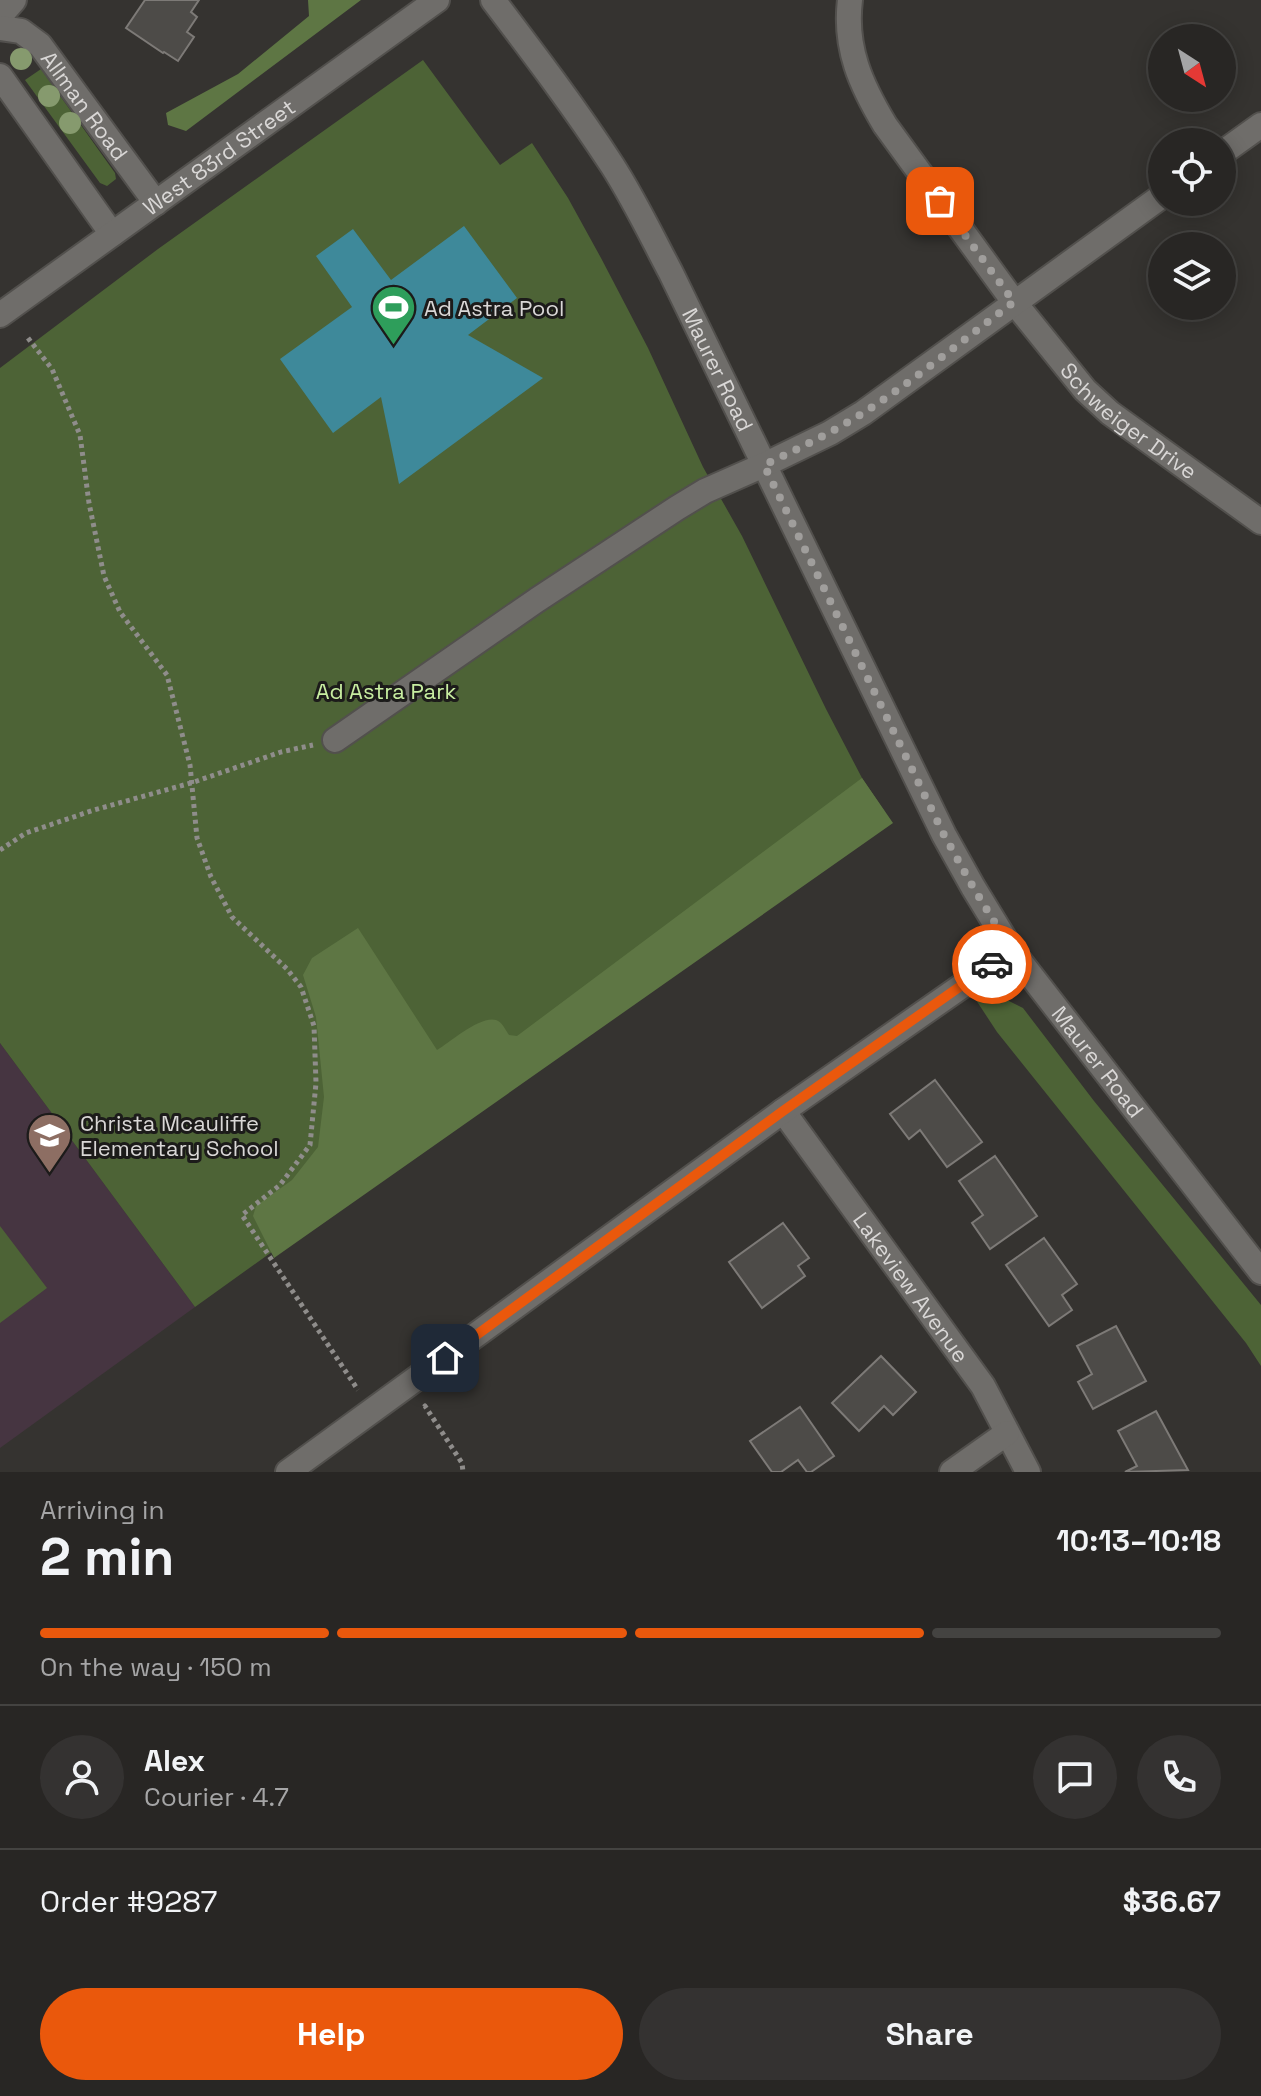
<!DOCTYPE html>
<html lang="en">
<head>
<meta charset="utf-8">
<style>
	body { margin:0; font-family:"Space Grotesk",sans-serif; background:#343231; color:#f1f3f6; height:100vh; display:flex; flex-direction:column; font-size:30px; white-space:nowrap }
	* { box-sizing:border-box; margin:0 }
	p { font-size:26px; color:#a5a5a6 }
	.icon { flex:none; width:44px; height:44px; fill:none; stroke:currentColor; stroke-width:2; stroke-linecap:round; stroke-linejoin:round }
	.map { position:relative; height:1472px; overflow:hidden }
	.side { display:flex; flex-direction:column; background:#282624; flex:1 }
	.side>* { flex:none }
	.needle { width:52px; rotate:144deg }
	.controls { position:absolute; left:1148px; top:24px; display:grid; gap:16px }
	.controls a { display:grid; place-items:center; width:88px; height:88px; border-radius:50%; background:#282624; box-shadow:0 4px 20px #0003,0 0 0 2px #444341; font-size:40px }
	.pin { position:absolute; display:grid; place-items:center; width:68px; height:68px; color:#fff; margin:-34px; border-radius:16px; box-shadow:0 4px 12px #0006 }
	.courier { position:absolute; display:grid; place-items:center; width:80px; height:80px; margin:-40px; border:6px solid #ea580c; border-radius:50%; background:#fff; color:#222; box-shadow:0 2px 10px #0007 }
	.head em { font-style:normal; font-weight:800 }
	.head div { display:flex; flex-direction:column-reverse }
	.head { display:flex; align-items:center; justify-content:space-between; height:136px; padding:0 40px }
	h1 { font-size:52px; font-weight:800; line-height:60px }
	.bar { display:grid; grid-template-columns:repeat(4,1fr); gap:12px 8px; align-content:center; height:96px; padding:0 40px }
	.bar i { height:10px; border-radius:6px; background:#444341 }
	.bar .active { background:#ea580c }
	.bar p { grid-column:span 4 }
	.line { display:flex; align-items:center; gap:20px; padding:0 40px; border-top:2px solid #444341 }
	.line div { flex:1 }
	.round { display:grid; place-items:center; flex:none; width:84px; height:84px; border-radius:42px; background:#343231 }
	.action { display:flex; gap:16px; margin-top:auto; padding:16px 40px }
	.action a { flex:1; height:92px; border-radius:48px; background:#ea580c; color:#fff; font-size:32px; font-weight:800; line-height:92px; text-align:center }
	.action a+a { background:#343231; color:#f1f3f6 }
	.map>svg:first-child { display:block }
	.education { fill:#463541 }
	.green { fill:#4d6336 }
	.forest { fill:#5e7644 }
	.water { fill:#3e899a }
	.building { fill:#4d4b48; stroke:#7d7a77; stroke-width:2 }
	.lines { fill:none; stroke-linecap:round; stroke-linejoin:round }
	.minor-casing { stroke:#52504d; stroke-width:28 }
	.path { stroke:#8f8d8b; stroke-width:5; stroke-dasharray:4 4; stroke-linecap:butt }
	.minor { stroke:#6f6d6a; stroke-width:24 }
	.tree { fill:#869a6e }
	.done { stroke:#a09e9c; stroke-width:8; stroke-dasharray:0 14.4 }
	.route { stroke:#ea580c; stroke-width:10 }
	.labels { text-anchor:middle; stroke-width:6; stroke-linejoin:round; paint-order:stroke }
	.street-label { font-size:22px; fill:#d9d7d6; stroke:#1c1b1a }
	.poi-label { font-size:22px; fill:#d9d7d6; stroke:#1c1b1a; text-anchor:start }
	.park-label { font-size:22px; fill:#c8eea1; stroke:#1c1b1a }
</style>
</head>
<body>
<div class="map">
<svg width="1261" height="1472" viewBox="0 0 1261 1472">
	<rect width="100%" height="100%" fill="#353330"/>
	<!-- education -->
	<path class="education" d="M0 1043 195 1307 0 1448Z"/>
	<!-- green -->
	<path class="green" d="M423 60 500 165 532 143 568 198 601 258 648 348 703 467 742 536 826 709 862 778 885 812 195 1307 0 1043V368L158 249Z
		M41 69 115 173 116 179 107 186 100 183 25 80Z
		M988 998H1003L1023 1008 1094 1101 1261 1305V1366L1246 1343 997 1032 976 1000Z
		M0 1226 47 1288 0 1323Z"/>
	<!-- forest -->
	<path class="forest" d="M308 0H361L186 131 168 125 166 113 238 74 309 16Z
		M862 778 893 823 274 1258 253 1216 256 1206 292 1180 318 1147 324 1097 316 1017 303 975 312 958 358 928 437 1050C450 1042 481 1015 496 1020 502 1022 505 1029 509 1035L517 1036Z"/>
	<!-- water -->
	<path class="water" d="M464 226 517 298 468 335 543 378 399 484 381 397 333 433 280 359 352 307 316 256 353 229 391 280Z"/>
	<!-- building -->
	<path class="building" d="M145 0H199L191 12 197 17 187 32 194 37 178 61 164 52 163 53 126 28Z
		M935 1080 982 1142 947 1167 920 1130 909 1139 890 1114Z
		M995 1156 1037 1216 990 1249 972 1223 983 1215 959 1181Z
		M783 1223 809 1258 798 1266 805 1276 762 1308 729 1262Z
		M1044 1238 1077 1284 1062 1295 1072 1310 1049 1326 1006 1265Z
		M1116 1326 1146 1381 1093 1409 1078 1382 1092 1374 1077 1346Z
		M881 1356 916 1392 893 1415 884 1406 859 1431 832 1403Z
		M800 1407 834 1456 811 1472H807L798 1460 781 1472H772L750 1441Z
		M1156 1411 1188 1470 1125 1472 1137 1466 1118 1431Z"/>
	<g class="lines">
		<defs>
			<g id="minor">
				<path id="s1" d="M493 0C534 54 575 108 612 165 634 199 652 237 671 273L944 835 973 887 1012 951 1261 1272"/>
				<path id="s2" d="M850 0C844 48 861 85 885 125L1014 302 1085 390 1110 413 1261 522"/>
				<path d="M0 16 14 0"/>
				<path id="s3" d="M0 28 21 31 40 45 156 203"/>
				<path d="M0 76 112 234"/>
				<path d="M1222 153 1261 125"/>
				<path id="s4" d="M0 315 437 0"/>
				<path d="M335 740 537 600 677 508 705 491 764 465 830 433 863 413 1162 196"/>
				<path id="s5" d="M783 1111 983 1386 1028 1472"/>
				<path d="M288 1472 783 1111 1012 951"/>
				<path d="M952 1472 1007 1433"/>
			</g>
		</defs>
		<!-- minor casing -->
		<use href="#minor" class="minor-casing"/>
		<!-- path -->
		<path class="path" d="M28 338 52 369 80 435 89 503 104 576 120 612 167 675 190 765 197 838 211 877 232 917 287 969 301 987 314 1026 316 1083 310 1145 280 1185 242 1215 358 1390
			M0 850 26 833 94 810 191 783 281 752 313 745
			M424 1407 425 1406 462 1463 463 1472"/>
		<!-- minor -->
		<use href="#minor" class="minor"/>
	</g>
	<!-- trees -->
	<g class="tree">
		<circle cx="21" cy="59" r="11"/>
		<circle cx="49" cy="96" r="11"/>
		<circle cx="70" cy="123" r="11"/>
	</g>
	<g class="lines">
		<!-- done -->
		<path class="done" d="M940 201 1014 302C964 339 915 380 863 413 831 433 798 449 764 465L944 835 973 887 1012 951 992 964"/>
		<!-- route -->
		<path class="route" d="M445 1358 783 1111 992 964"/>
	</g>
	<!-- icons -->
	<defs>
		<symbol id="stadium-pin" viewBox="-11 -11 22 30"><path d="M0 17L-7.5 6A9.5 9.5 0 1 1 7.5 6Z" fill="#2e9e5b" stroke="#1c1b1a"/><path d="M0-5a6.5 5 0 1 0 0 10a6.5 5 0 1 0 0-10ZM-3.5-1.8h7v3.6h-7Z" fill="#fff"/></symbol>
		<symbol id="school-pin" viewBox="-11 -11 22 30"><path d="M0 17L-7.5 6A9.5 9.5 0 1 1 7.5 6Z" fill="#8d6e63" stroke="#1c1b1a"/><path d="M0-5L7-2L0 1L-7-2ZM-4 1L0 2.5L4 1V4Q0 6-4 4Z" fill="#fff"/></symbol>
	</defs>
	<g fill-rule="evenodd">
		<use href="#stadium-pin" x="368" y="282" width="51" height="69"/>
		<use href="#school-pin" x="24" y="1110" width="51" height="69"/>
	</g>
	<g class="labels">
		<!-- street labels -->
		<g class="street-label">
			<text dy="8" stroke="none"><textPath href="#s3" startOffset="120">Allman Road</textPath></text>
			<text dy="8" stroke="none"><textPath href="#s4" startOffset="270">West 83rd Street</textPath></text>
			<text dy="8" stroke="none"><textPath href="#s1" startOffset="434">Maurer Road</textPath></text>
			<text dy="8" stroke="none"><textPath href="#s2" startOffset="518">Schweiger Drive</textPath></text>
			<text dy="8" stroke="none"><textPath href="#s1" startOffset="1226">Maurer Road</textPath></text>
			<text dy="8" stroke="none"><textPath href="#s5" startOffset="218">Lakeview Avenue</textPath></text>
		</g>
		<!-- poi labels -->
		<g class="poi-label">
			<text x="424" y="316">Ad Astra Pool</text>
			<text x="80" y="1131">Christa Mcauliffe<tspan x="80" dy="25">Elementary School</tspan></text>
		</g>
		<!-- park labels -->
		<g class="park-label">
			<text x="386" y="699">Ad Astra Park</text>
		</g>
	</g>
</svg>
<div class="controls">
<a><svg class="needle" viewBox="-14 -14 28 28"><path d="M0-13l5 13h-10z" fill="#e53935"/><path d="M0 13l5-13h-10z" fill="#a5a5a6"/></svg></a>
<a><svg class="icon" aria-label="locate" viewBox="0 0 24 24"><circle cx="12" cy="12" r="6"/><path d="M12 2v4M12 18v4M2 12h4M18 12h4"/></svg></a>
<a><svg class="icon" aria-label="layers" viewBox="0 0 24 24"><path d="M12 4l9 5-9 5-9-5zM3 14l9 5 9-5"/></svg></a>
</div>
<div class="pin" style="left:940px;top:201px;background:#ea580c"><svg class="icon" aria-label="bag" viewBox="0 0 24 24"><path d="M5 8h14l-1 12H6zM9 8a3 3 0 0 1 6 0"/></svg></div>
<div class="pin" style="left:445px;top:1358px;background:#1f2937"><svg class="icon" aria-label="home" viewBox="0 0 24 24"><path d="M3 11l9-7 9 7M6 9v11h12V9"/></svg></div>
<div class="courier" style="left:992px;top:964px"><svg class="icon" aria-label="car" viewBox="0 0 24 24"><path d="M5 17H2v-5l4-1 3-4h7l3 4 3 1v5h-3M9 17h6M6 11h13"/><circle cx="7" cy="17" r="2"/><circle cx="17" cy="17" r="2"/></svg></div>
</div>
<section class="side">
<div class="head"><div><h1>2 min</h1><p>Arriving in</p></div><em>10:13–10:18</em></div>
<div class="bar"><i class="active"></i><i class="active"></i><i class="active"></i><i></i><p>On the way · 150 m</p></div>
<div class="line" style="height:144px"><a class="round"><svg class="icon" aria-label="person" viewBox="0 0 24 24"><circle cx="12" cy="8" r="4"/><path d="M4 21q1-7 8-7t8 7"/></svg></a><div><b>Alex</b><p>Courier · 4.7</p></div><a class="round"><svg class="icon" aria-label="chat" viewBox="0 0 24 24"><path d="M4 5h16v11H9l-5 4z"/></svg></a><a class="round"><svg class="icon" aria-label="phone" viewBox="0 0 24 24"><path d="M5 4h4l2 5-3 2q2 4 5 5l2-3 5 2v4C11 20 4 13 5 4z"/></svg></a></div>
<div class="line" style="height:104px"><div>Order #9287</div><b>$36.67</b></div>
<div class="action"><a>Help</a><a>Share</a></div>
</section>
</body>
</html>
